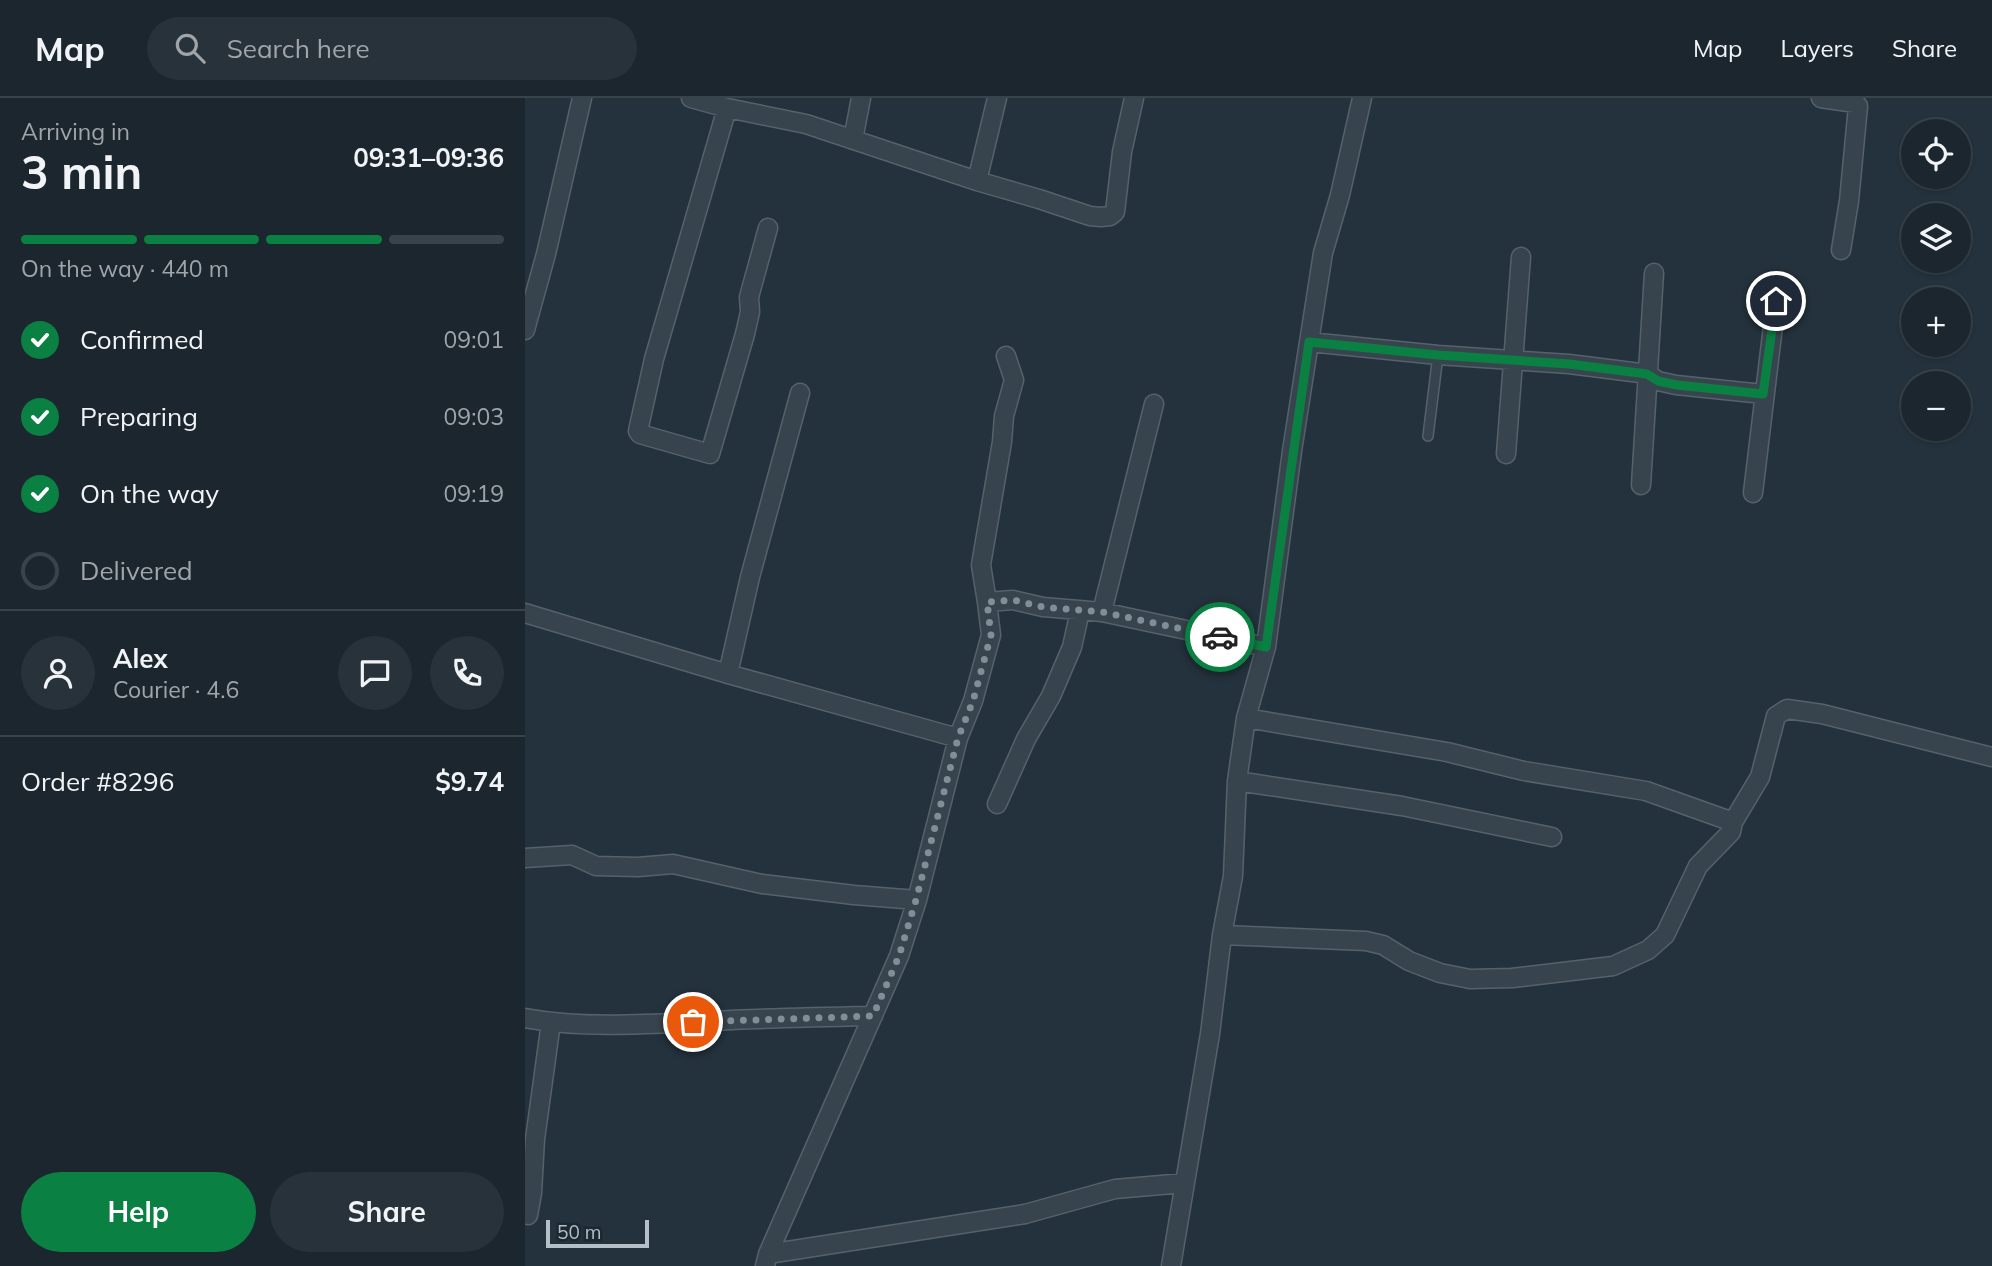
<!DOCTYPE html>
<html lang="en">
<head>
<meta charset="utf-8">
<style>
	body { margin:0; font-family:Mulish,sans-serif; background:#28323a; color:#f1f3f6; height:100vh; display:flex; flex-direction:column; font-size:26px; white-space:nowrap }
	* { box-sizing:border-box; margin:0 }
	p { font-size:23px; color:#a0a5aa }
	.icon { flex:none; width:38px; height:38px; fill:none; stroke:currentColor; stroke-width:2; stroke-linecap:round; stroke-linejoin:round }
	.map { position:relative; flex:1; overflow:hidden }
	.sheet { display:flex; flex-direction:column; background:#1b262e; width:525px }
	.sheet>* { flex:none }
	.controls { position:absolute; left:1376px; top:21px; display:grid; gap:14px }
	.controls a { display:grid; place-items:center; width:70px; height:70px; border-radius:50%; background:#1b262e; box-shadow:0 2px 5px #0004,0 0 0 2px #39434a; font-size:35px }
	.scale { position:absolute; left:21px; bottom:18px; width:103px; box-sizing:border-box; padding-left:7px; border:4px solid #b4bfc8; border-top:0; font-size:19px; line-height:24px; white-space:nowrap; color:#b4bfc8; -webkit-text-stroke:5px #1d2932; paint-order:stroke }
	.pin { position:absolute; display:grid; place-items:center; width:60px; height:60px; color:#fff; margin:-30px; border:4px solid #fff; border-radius:50%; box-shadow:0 2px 7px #0007 }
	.courier { position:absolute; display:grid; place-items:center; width:70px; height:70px; margin:-35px; border:5px solid #0b8043; border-radius:50%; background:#fff; color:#222; box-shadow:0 2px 9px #0007 }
	.head em { font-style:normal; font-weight:700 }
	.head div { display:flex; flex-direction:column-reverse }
	.head { display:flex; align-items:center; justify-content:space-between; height:119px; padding:0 21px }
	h1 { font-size:46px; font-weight:700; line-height:52px }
	.bar { display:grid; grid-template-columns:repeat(4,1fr); gap:10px 7px; align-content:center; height:84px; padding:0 21px }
	.bar i { height:9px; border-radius:5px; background:#39434a }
	.bar .active { background:#0b8043 }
	.bar p { grid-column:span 4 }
	.line { display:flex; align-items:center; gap:18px; padding:0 21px; border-top:2px solid #39434a }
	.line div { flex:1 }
	.round { display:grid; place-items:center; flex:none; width:74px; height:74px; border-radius:37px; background:#28323a }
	ol { padding:0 21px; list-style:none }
	li { display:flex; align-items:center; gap:21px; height:77px }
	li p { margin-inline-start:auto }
	li .icon { padding:7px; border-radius:50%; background:#0b8043; color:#fff; stroke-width:4 }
	li:last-child { color:#a0a5aa }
	li i { width:38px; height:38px; border:4px solid #39434a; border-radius:50% }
	.cta { display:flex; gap:14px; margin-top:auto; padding:14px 21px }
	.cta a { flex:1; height:80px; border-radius:42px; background:#0b8043; color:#fff; font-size:28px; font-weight:700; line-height:80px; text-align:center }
	.cta a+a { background:#28323a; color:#f1f3f6 }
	header { display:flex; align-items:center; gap:42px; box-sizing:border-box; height:98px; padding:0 35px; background:#1b262e; border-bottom:2px solid #39434a }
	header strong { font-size:33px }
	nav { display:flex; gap:38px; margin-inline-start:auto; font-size:24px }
	.search { width:490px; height:63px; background:#28323a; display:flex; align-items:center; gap:18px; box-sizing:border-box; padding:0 24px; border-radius:38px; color:#a0a5aa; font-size:26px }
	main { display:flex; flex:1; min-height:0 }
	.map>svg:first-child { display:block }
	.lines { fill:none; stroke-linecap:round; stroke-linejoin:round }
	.service-casing { stroke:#56626b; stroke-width:12 }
	.minor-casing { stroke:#56626b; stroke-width:21 }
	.service { stroke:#38444d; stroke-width:9 }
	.minor { stroke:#38444d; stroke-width:18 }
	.done { stroke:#828e97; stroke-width:7; stroke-dasharray:0 12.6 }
	.route { stroke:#0b8043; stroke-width:9 }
</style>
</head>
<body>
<header>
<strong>Map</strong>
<div class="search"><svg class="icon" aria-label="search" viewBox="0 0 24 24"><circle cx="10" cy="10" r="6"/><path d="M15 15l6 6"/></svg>Search here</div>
<nav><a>Map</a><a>Layers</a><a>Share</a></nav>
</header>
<main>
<section class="sheet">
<div class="head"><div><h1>3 min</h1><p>Arriving in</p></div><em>09:31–09:36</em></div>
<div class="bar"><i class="active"></i><i class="active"></i><i class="active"></i><i></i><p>On the way · 440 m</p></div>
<ol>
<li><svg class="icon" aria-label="check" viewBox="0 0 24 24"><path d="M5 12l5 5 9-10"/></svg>Confirmed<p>09:01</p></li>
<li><svg class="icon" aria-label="check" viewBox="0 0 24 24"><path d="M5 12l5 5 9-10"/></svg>Preparing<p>09:03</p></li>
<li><svg class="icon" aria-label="check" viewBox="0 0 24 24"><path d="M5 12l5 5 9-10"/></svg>On the way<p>09:19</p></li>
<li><i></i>Delivered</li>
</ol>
<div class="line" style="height:126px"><a class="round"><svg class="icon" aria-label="person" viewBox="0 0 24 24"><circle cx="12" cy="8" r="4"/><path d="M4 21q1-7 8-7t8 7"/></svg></a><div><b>Alex</b><p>Courier · 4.6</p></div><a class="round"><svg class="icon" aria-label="chat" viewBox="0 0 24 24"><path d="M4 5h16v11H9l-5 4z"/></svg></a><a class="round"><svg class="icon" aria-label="phone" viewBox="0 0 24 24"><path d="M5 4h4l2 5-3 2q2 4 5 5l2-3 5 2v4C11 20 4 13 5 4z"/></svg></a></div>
<div class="line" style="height:91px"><div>Order #8296</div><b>$9.74</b></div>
<div class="cta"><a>Help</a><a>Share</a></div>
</section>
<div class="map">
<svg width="1467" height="1168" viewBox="0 0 1467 1168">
	<rect width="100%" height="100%" fill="#24323d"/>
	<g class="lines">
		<defs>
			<path id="service" d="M903 338 913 257"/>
			<path id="minor" d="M166 0 202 10 281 26 452 83 514 101 565 118 576 119 585 118 590 114 597 54 609 0
				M1296 0 1330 5 1333 8 1324 103 1316 152
				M202 10 129 261 113 333 115 336 185 356 220 236 225 214 224 199 243 130
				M328 42 336 0
				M452 83 472 0
				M0 232 21 156 57 0
				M784 244 913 257 1044 266 1123 276 1133 283 1151 287 1238 296
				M981 356 996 159
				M1116 387 1129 175
				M1228 395 1251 203
				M462 504 456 467 477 344 479 318 489 282 481 258
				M577 514 629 306
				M0 515 203 576 433 640
				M203 576 225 479 275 295
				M721 620 922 654 999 673 1121 693 1208 724
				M712 683 877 708 1027 739
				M472 706 501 641 526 598 547 549 555 513
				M0 760 47 757 71 768 113 769 148 766 237 786 329 797 392 802
				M697 837 841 843 858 847 884 863 915 875 945 881 987 880 1088 868 1123 852 1140 837 1173 768 1206 734 1208 724 1235 679 1251 618 1262 611 1297 616 1467 659
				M0 920C61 931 125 926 187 923 241 920 295 919 348 918
				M3 1117 7 1095 10 1041 26 924
				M243 1156 500 1116 590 1091 659 1085
				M240 1168 243 1156 374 858 392 802 433 640 448 603 466 537 462 504 488 502 518 509 577 514 741 549
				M646 1168 685 936 697 837 708 778 712 683 721 620 741 549 767 353 798 155 815 97 837 0"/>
		</defs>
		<!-- service casing -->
		<use href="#service" class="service-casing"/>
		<!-- minor casing -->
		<use href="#minor" class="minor-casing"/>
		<!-- service -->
		<use href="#service" class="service"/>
		<!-- minor -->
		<use href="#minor" class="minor"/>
	</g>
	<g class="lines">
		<!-- done -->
		<path class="done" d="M168 924 348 918 374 858 391 802 433 640 448 603 466 537 462 504 488 502 518 509 577 514 695 539"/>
		<!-- route -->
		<path class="route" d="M695 539 741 549 784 244 913 257 1044 266 1122 276 1133 283 1152 287 1238 296 1251 203"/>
	</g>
</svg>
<div class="controls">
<a><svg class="icon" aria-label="locate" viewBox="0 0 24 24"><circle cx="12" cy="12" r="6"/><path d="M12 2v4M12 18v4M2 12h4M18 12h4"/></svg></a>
<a><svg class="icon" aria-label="layers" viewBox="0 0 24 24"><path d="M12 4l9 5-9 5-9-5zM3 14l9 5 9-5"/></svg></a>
<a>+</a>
<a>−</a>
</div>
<div class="scale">50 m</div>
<div class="pin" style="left:168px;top:924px;background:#ea580c"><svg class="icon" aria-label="bag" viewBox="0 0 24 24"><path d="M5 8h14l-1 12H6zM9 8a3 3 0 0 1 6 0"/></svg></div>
<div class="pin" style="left:1251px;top:203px;background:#1f2937"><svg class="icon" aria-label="home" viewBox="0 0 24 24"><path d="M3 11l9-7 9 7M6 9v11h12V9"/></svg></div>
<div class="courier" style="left:695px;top:539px"><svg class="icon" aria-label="car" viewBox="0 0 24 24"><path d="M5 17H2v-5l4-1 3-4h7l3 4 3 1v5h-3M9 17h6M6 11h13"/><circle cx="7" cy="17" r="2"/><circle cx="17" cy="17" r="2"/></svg></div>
</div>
</main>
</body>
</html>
